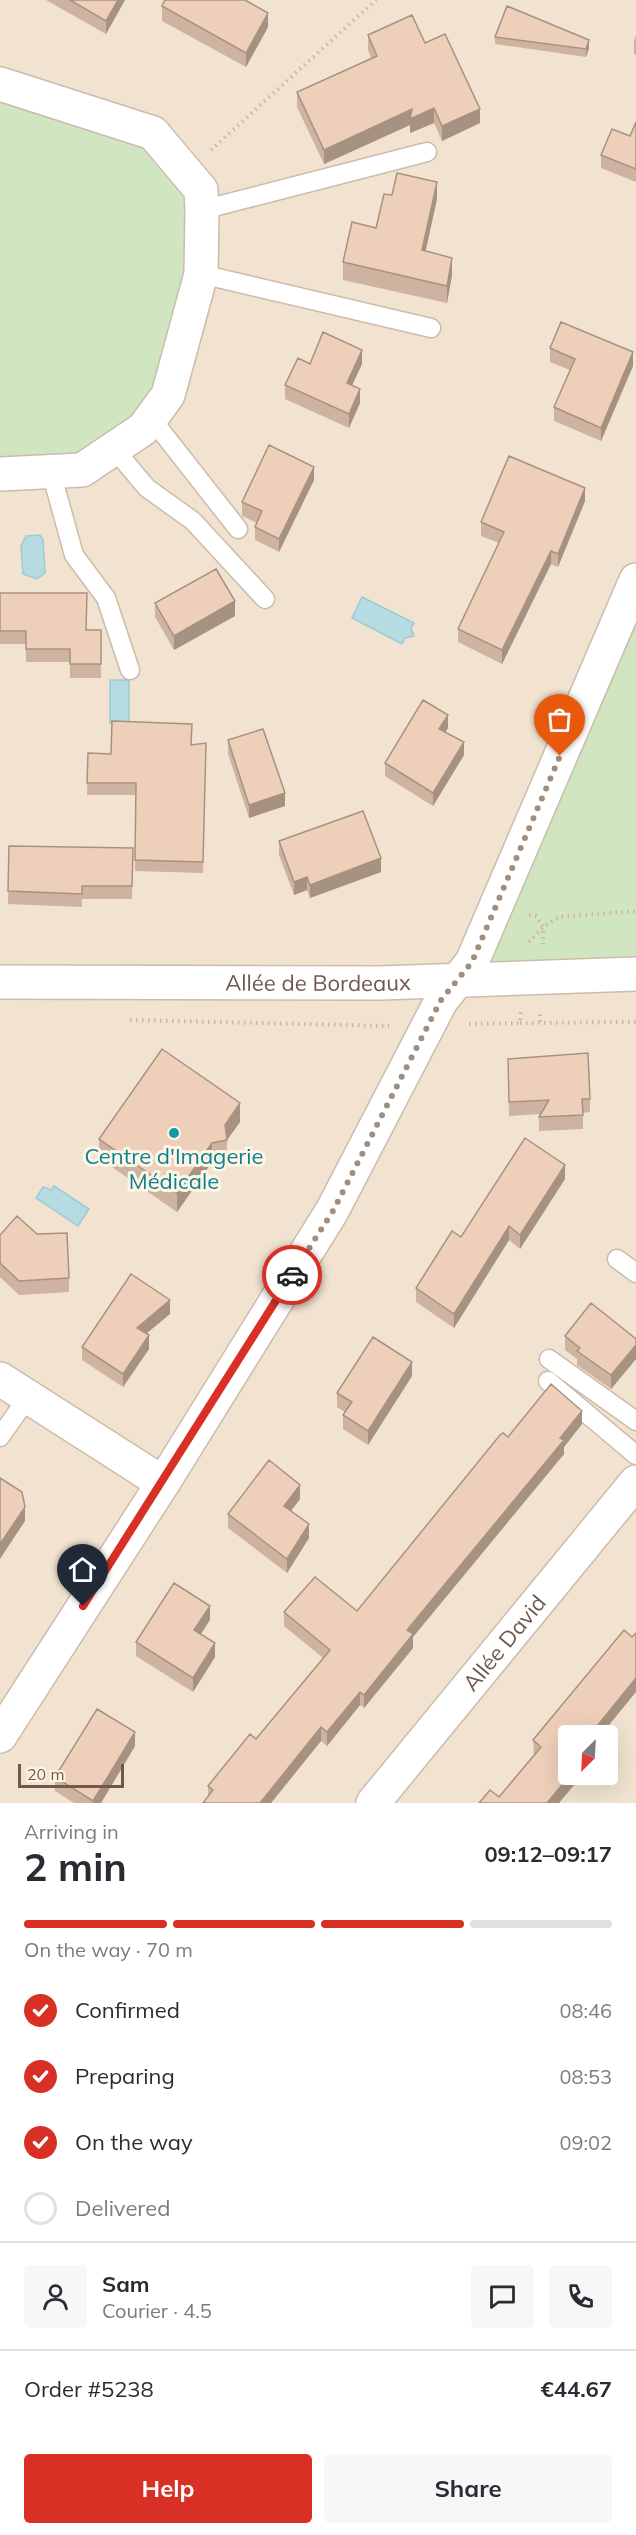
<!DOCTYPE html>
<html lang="en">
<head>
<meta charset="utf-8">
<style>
	body { margin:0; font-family:Mulish,sans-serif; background:#f7f7f7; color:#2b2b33; height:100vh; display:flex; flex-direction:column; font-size:22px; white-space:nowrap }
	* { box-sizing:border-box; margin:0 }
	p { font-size:20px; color:#7c7c81 }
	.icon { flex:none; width:33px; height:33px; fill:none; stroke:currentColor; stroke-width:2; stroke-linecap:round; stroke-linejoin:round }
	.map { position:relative; height:1803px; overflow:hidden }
	.sheet { display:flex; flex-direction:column; background:#fff; flex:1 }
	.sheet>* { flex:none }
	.needle { width:39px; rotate:204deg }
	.tools { position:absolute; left:558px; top:1725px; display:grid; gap:12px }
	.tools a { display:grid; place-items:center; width:60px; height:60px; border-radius:6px; background:#fff; box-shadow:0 6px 24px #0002; font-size:30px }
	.scale { position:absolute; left:18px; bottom:15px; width:106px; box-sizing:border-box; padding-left:6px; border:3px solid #70584a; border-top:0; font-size:16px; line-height:21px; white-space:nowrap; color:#70584a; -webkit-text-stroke:4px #fef5e6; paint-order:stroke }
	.pin { position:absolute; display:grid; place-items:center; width:51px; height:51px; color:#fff; margin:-62px -26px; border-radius:50% 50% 50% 0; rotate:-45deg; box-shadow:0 0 6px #0007 }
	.pin .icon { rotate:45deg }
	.courier { position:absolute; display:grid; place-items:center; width:60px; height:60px; margin:-30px; border:4px solid #d93025; border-radius:50%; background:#fff; color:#222; box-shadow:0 2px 8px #0007 }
	.head em { font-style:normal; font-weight:700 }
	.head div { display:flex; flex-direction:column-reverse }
	.head { display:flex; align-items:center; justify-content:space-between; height:102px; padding:0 24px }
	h1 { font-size:39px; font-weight:700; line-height:45px }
	.bar { display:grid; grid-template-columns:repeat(4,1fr); gap:9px 6px; align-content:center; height:72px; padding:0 24px }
	.bar i { height:8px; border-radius:4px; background:#e1e1e2 }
	.bar .current { background:#d93025 }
	.bar p { grid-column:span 4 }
	.line { display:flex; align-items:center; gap:15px; padding:0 24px; border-top:2px solid #e1e1e2 }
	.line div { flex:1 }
	.round { display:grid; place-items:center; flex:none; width:63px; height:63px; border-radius:6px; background:#f7f7f7 }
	ol { padding:0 24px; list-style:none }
	li { display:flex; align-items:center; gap:18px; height:66px }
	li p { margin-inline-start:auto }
	li .icon { padding:6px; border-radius:50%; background:#d93025; color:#fff; stroke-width:4 }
	li:last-child { color:#7c7c81 }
	li i { width:33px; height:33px; border:3px solid #e1e1e2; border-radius:50% }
	.primary-button { display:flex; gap:12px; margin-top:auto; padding:12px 24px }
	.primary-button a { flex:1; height:69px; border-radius:6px; background:#d93025; color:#fff; font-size:24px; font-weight:700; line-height:69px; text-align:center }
	.primary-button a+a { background:#f7f7f7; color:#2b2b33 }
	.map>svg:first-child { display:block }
	.residential { fill:#f1e3d0; fill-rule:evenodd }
	.green { fill:#cfe6c1 }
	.water { fill:#b7dbe2; stroke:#9ecad3; stroke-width:1.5 }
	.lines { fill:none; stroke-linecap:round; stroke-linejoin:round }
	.lane-casing { stroke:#cdbbac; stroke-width:21 }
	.street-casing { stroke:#cdbbac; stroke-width:36 }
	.secondary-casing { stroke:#cfbba9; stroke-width:36 }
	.path { stroke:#d2b39e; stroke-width:4; stroke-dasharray:1.5 4.5; stroke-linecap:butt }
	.lane { stroke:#fff; stroke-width:18 }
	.street { stroke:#fff; stroke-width:33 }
	.secondary { stroke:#fff; stroke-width:33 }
	.wall { fill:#cdb3a0 }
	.shaded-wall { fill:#a79282 }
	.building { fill:#eed0ba; stroke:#a79282; stroke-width:1.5 }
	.done { stroke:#a08e7f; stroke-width:6; stroke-dasharray:0 10.8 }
	.route { stroke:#d93025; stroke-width:8 }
	.culture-dot { fill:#0f9aa8; stroke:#fef5e6; stroke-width:2 }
	.labels { text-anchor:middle; stroke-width:6; stroke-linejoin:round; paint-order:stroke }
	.street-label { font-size:22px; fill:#70584a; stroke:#fef5e6 }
	.culture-label { font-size:22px; fill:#0d838f; stroke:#fef5e6 }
</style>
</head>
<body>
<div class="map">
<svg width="636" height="1803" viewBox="0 0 636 1803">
	<rect width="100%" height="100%" fill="#faf1e1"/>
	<!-- residential -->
	<path class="residential" d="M0 0H636V1803H0ZM568 1736H608V1774H568Z"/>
	<!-- green -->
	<path class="green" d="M0 84 153 133 201 190 168 395 82 470 0 474Z
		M636 580V974L472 962Z"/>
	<!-- water -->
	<path class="water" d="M40 535 43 539 45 573 37 579 23 574 21 546 26 536Z
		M362 597 414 623 411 628 414 636 405 638 402 644 352 618Z
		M110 680H129V723H110Z
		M54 1186 89 1209 78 1226 36 1198 43 1187 51 1190Z"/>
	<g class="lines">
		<defs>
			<path id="lane" d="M202 210 427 152
				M201 274 431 328
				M151 418 238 529
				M115 450 147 488 193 521 265 599
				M51 472 74 555 106 598 130 670
				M617 1259 636 1273
				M549 1359 636 1421
				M548 1381 636 1455
				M0 1437 28 1397"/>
			<g id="street">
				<path d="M0 84 153 133 201 190 202 210 201 274 168 395 143 429 82 470 0 474"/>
				<path d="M0 1379 163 1483"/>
				<path d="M0 1736 163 1483 332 1211 441 1001 472 962 636 580"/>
				<path id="s1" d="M373 1803 636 1482"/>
			</g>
			<g id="secondary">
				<path id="s2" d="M0 982 381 983 636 974"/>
			</g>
		</defs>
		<!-- lane casing -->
		<use href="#lane" class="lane-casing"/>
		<!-- street casing -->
		<use href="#street" class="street-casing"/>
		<!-- secondary casing -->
		<use href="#secondary" class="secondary-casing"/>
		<!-- path -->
		<path class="path" d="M211 150 376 0
			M529 915 536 916 543 927V944
			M529 942 543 927 559 917 636 911
			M130 1020 389 1026
			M540 1022V1011
			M520 1023 636 1022
			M469 1024 520 1023 521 1012"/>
		<!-- lane -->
		<use href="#lane" class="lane"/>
		<!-- street -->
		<use href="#street" class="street"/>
		<!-- secondary -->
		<use href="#secondary" class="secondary"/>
	</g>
	<!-- wall -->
	<path class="wall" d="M46 0H125L106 34Z
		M162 6 268 27 246 67 162 21Z
		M368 35 425 43 480 123 442 141 434 123 410 133V125L324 164 297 107V92L371 58 368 50Z
		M636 35V55L634 54V41Z
		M495 37 589 48 586 57 495 44Z
		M636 122V182L601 168V155L630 136Z
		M392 195 437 199 425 251 452 275 447 303 343 280V262L376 228Z
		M550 348 633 366 601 441 554 421V407L570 370 550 362Z
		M310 364H362L352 385 360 403 349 428 285 399V385Z
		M314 480 279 552 255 540V527L257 523 242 516V502Z
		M585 501 558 567 551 564 502 664 458 642V629L499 543 481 536V522Z
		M0 593 87 630H101V678H70V662H26V644H0Z
		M155 603 235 616 174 650 155 617Z
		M448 728 445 732 464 755 433 806 385 776V763Z
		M228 740 285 806 249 818 228 754Z
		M206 743 203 873 135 871 136 795H87L88 753 111 754Z
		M279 841 381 872 310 898 307 890 294 895 279 855Z
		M9 846 133 861 132 899H82V907L8 904Z
		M508 1059 590 1099V1112L583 1113V1129L539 1131V1117L540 1114 509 1116Z
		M240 1122 227 1140V1159L212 1162 177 1212 99 1158V1139Z
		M565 1179 520 1249 509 1240 454 1328 416 1302V1288L461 1237Z
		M37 1234 69 1278V1292L19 1295 0 1277V1235Z
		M170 1314 146 1334 149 1349 123 1387 82 1360V1347Z
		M565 1336 636 1339V1359L611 1389 577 1365V1359L565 1350Z
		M412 1376 368 1445 343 1429V1415L345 1412 337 1407V1393Z
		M582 1424 564 1447V1454L413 1637V1648L364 1708 360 1705 327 1746 321 1741 271 1803H203L208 1796V1786L256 1739 323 1658 284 1626V1612L357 1611 508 1437Z
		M300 1499 291 1511 309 1538 287 1573 228 1528V1514Z
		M210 1620 201 1634 215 1657 193 1692 136 1656V1642Z
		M568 1736V1774H583L559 1803H479L499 1797 534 1755 533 1740Z
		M135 1746 101 1803H74L55 1791V1777Z"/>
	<!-- shaded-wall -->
	<path class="shaded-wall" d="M118 0H125L106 34V21Z
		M268 13V27L246 67V53Z
		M589 40V48L586 57V49Z
		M434 108V123L410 133V125L324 164V150L412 109Z
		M480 109V123L442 141V126Z
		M437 182V199L422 268V250Z
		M452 258V275L447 303V286Z
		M362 350V364L347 396V383Z
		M633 352V366L601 441V428Z
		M360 389V403L349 428V414Z
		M314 467V480L279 552V539Z
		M585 488V501L558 567V554Z
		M551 551V564L502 664V650Z
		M235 601V616L174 650V636Z
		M448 715V728L439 742V729Z
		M464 742V755L433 806V793Z
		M285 793V806L249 818V805Z
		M381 858V872L310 898V885Z
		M307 877V890L294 895V882Z
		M240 1103V1122L227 1140 225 1125Z
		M212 1143V1162L177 1212V1193Z
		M565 1165V1179L520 1249V1235Z
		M509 1226V1240L454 1328V1314Z
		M170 1300V1314L137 1341V1328Z
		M149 1335V1349L123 1387V1374Z
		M636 1345V1359L611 1389V1375Z
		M412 1362V1376L368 1445V1431Z
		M582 1411V1424L564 1447V1454L413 1637V1648L364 1708V1695L407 1630Z
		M300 1485V1499L284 1520V1506Z
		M25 1507V1521L0 1559V1544Z
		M309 1524V1538L287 1573V1559Z
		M210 1606V1620L194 1644V1630Z
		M215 1643V1657L193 1692V1678Z
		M636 1678V1692L600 1736H589Z
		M360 1692V1705L327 1746V1732Z
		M321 1727V1741L271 1803H260Z
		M135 1732V1746L101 1803H93V1801Z
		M571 1774H583L559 1803H547Z"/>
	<!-- building -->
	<path class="building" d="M70 0H118L106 21Z
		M165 0H245L268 13 246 53 162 6Z
		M507 6 589 40 586 49 495 37Z
		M412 15 425 43 445 34 480 109 442 126 434 108 410 119 412 109 324 150 297 92 377 56 368 35Z
		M636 122V169L601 155 612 129 630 136Z
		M397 173 437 182 422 250 452 258 447 286 343 262 352 222 376 228 384 194 392 195Z
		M561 322 633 352 601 428 554 407 575 359 550 348Z
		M323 332 362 350 347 383 360 389 349 414 285 385 298 358 310 364Z
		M269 445 314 467 279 539 255 527 262 511 242 502Z
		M509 456 585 488 558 554 551 551 502 650 458 629 504 532 481 522Z
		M216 569 235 601 174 636 155 603Z
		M0 593H87L86 630H101V664H70V649H26V631H0Z
		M423 700 448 715 439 729 464 742 433 793 385 763Z
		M112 721 192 724 191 745 206 743 203 862 135 860 136 783H87L88 753 111 754Z
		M263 729 285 793 249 805 228 740Z
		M363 811 381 858 310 885 307 877 294 882 279 841Z
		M9 846 133 848 132 886H82V894L8 891Z
		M162 1049 240 1103 225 1125 227 1140 212 1143 177 1193 99 1139Z
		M588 1053 590 1099H582L583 1115 539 1117 549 1100 509 1102 508 1059Z
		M525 1138 565 1165 520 1235 509 1226 454 1314 416 1288 452 1231 461 1237Z
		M17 1216 37 1234 67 1233 69 1278 19 1281 0 1263V1235Z
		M131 1274 170 1300 137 1328 149 1335 123 1374 82 1347Z
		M591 1303 636 1339V1345L611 1375 577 1351 580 1348 565 1336Z
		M373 1337 412 1362 368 1431 343 1415 352 1402 337 1393Z
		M551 1384 582 1411 560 1438 564 1440 407 1630 413 1634 364 1695 360 1692 327 1732 321 1727 260 1803H203L213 1790 208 1786 250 1734 256 1739 330 1650 284 1612 315 1577 357 1611 500 1435 503 1433 508 1437Z
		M269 1460 300 1485 284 1506 309 1524 287 1559 228 1514Z
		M0 1478 22 1492 25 1507 0 1544Z
		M174 1583 210 1606 194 1630 215 1643 193 1678 136 1642Z
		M624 1630 632 1637 636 1633V1678L589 1736H568V1774H571L547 1803H479L490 1790 499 1797 541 1747 533 1740Z
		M97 1709 135 1732 93 1801 55 1777Z"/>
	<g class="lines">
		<!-- done -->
		<path class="done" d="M292 1275 333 1211 441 1000 472 962 560 756"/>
		<!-- route -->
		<path class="route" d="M83 1606 292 1275"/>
	</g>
	<!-- markers -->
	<circle class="culture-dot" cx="174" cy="1133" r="6"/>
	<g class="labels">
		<!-- street labels -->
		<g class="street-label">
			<text dy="8" stroke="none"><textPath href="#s2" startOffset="318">Allée de Bordeaux</textPath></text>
			<text dy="8" stroke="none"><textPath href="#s1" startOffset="207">Allée David</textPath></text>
		</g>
		<!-- culture labels -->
		<g class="culture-label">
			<text x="174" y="1164">Centre d'Imagerie<tspan x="174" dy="25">Médicale</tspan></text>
		</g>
	</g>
</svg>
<div class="tools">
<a><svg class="needle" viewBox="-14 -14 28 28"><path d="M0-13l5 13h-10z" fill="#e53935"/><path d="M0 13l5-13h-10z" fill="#7c7c81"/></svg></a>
</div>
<div class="scale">20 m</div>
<div class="pin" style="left:560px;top:756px;background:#ea580c"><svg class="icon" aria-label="bag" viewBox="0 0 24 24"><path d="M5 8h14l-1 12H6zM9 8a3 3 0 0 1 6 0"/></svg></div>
<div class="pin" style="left:83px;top:1606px;background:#1f2937"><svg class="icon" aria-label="home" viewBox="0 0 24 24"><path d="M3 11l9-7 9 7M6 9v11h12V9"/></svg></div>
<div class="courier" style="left:292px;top:1275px"><svg class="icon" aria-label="car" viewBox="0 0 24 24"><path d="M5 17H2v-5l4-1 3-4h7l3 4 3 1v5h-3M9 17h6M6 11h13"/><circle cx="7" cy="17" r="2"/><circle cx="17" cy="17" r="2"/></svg></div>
</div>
<section class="sheet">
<div class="head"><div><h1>2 min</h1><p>Arriving in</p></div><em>09:12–09:17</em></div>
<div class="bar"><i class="current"></i><i class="current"></i><i class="current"></i><i></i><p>On the way · 70 m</p></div>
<ol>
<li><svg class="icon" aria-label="check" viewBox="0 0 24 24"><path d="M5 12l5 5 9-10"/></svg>Confirmed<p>08:46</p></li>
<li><svg class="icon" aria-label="check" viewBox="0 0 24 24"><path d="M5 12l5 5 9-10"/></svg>Preparing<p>08:53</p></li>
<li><svg class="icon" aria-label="check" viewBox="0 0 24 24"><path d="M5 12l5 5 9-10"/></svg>On the way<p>09:02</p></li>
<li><i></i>Delivered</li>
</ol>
<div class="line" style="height:108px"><a class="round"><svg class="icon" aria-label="person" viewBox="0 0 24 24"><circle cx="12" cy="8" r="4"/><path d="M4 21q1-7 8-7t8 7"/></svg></a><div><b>Sam</b><p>Courier · 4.5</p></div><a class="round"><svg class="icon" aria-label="chat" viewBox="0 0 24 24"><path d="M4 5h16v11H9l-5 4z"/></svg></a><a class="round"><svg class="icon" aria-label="phone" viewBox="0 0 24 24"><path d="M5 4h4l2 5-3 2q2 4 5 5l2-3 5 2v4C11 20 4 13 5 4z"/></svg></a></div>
<div class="line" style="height:78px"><div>Order #5238</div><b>€44.67</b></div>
<div class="primary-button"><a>Help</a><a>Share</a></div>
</section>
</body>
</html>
